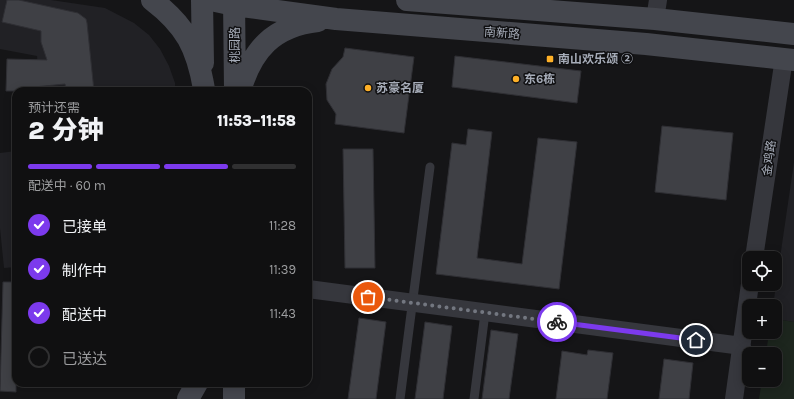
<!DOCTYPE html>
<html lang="zh">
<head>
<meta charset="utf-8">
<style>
	body { margin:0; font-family:Karla,"Noto Sans SC",sans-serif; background:#1e1e1f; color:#f1f3f6; height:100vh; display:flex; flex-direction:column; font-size:15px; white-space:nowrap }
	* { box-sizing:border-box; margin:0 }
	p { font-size:13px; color:#9c9d9f }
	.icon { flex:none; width:22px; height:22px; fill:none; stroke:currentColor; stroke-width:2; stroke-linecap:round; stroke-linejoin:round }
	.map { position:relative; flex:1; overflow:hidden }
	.sheet { position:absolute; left:12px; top:87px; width:300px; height:300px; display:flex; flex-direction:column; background:#101011; border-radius:12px; box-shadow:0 2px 10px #0003,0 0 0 1px #303031 }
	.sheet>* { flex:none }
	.tools { position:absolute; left:742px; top:251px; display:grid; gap:8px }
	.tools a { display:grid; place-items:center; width:40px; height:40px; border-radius:8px; background:#101011; box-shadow:0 2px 10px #0003,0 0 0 1px #303031; font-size:20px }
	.pin { position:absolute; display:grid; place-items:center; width:34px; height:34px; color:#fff; margin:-17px; border:2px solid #fff; border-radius:50%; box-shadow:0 1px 4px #0007 }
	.courier { position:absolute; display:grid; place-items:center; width:40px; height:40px; margin:-20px; border:3px solid #7c3aed; border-radius:50%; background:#fff; color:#222; box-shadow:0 1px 5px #0007 }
	.overview em { font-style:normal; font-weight:800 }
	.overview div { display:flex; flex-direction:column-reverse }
	.overview { display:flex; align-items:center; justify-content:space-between; height:68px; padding:0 16px }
	h1 { font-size:26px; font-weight:800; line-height:30px }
	.bar { display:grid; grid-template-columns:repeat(4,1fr); gap:6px 4px; align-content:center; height:48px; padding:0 16px }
	.bar i { height:5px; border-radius:3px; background:#303031 }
	.bar .selected { background:#7c3aed }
	.bar p { grid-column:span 4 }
	ol { padding:0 16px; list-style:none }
	li { display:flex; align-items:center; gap:12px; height:44px }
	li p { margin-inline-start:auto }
	li .icon { padding:4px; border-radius:50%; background:#7c3aed; color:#fff; stroke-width:4 }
	li:last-child { color:#9c9d9f }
	li i { width:22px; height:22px; border:2px solid #303031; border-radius:50% }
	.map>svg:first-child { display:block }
	.built { fill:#212125 }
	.green { fill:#1d261e }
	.building { fill:#3f4045; stroke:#2f2f34 }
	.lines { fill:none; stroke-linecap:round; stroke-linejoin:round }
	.lane { stroke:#36373d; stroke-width:9 }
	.street { stroke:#36373d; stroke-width:18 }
	.secondary { stroke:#44464d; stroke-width:22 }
	.done { stroke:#737780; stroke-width:4; stroke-dasharray:0 7.2 }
	.route { stroke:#7c3aed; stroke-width:5 }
	.poi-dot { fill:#feb027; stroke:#101012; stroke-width:1.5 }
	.labels { text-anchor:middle; stroke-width:3; stroke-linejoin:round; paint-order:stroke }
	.street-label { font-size:12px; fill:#a6acb8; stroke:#101012 }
	.poi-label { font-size:12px; font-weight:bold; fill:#a6acb8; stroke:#101012; text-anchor:start }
</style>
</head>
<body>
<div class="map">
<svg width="794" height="399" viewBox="0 0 794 399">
	<rect width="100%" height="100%" fill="#151517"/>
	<!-- built -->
	<path class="built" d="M0 0H51L105 8 134 23 149 35 160 49 169 66 175 83V91H40L37 56 0 49Z
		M16 151V267L4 268 0 228V153Z
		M794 162V322L775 319V306H773Z"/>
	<!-- green -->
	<path class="green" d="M775 319 794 322V399H759L762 380H775V354H766L769 332H775Z"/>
	<!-- building -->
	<path class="building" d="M7 0H19L78 13 86 19 87 23 94 91H66L65 84 34 87V91H6L7 59 47 60 41 42V31L2 22Z
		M345 48 414 57 404 133 335 124 336 114 327 100 326 84 332 69 343 57Z
		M455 56 581 71 577 103 452 87Z
		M662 126 733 133 726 200 655 192Z
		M468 129 492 132 477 258 522 264 538 138 577 142 559 289 436 274 452 143 466 145Z
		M343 149H373L375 268H345Z
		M3 282H16V392L0 391Z
		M359 318 386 322 376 399H348Z
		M425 322 452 326 443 399H415Z
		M491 330 518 334 509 399H482Z
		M588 350 613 353 607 399H556L562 351 587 355Z
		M664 359 693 363 689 399H659Z"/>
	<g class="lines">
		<!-- lane -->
		<path class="lane" d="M400 399 430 167
			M474 399 485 313"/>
		<!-- street -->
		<path class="street" d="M655 19 658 0
			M754 258 784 58
			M308 289 742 346
			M734 399 750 284"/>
		<!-- secondary -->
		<path class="secondary" d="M152 0C186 26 197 48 204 89
			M202 0 203 63
			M211 0 234 5 336 19 646 44 794 60
			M234 0 235 90
			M407 0 655 19 794 34
			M240 91C252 50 273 26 318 21
			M188 399 197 383
			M234 399V383"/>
	</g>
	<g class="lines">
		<!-- done -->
		<path class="done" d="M368 297 557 322"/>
		<!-- route -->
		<path class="route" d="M557 322 696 340"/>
	</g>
	<!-- markers -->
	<g class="poi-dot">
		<rect x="546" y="55" width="8" height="8" rx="2"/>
		<circle cx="516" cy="79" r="4"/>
		<circle cx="368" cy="88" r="4"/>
	</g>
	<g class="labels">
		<!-- street labels -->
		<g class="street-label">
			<text transform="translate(502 33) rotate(4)" y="4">南新路</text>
			<text transform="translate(235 45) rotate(-90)" y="4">桃园路</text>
			<text transform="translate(769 158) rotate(-82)" y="4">金鸡路</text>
		</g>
		<!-- poi labels -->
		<g class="poi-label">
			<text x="558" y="63">南山欢乐颂 ②</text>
			<text x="524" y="83">东6栋</text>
			<text x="376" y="92">苏豪名厦</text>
		</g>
	</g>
</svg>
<div class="tools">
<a><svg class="icon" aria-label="locate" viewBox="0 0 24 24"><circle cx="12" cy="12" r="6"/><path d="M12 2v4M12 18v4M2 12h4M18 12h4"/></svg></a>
<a>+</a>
<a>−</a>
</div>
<div class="pin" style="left:368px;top:297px;background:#ea580c"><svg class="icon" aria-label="bag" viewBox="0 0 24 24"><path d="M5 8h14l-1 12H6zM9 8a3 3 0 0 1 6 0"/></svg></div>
<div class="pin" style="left:696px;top:340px;background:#1f2937"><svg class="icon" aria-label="home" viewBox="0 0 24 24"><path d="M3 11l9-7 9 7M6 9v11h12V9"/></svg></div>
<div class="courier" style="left:557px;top:322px"><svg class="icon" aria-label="bike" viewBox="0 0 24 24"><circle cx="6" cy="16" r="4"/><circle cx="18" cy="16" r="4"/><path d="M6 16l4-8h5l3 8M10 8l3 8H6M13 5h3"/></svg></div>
<section class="sheet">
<div class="overview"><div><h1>2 分钟</h1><p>预计还需</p></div><em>11:53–11:58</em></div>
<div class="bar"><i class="selected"></i><i class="selected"></i><i class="selected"></i><i></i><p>配送中 · 60 m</p></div>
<ol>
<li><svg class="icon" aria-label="check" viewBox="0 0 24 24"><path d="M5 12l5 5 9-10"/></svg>已接单<p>11:28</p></li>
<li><svg class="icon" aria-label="check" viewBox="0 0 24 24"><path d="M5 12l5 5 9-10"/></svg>制作中<p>11:39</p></li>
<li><svg class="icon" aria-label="check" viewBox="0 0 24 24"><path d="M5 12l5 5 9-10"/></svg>配送中<p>11:43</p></li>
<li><i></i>已送达</li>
</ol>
</section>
</div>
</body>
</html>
